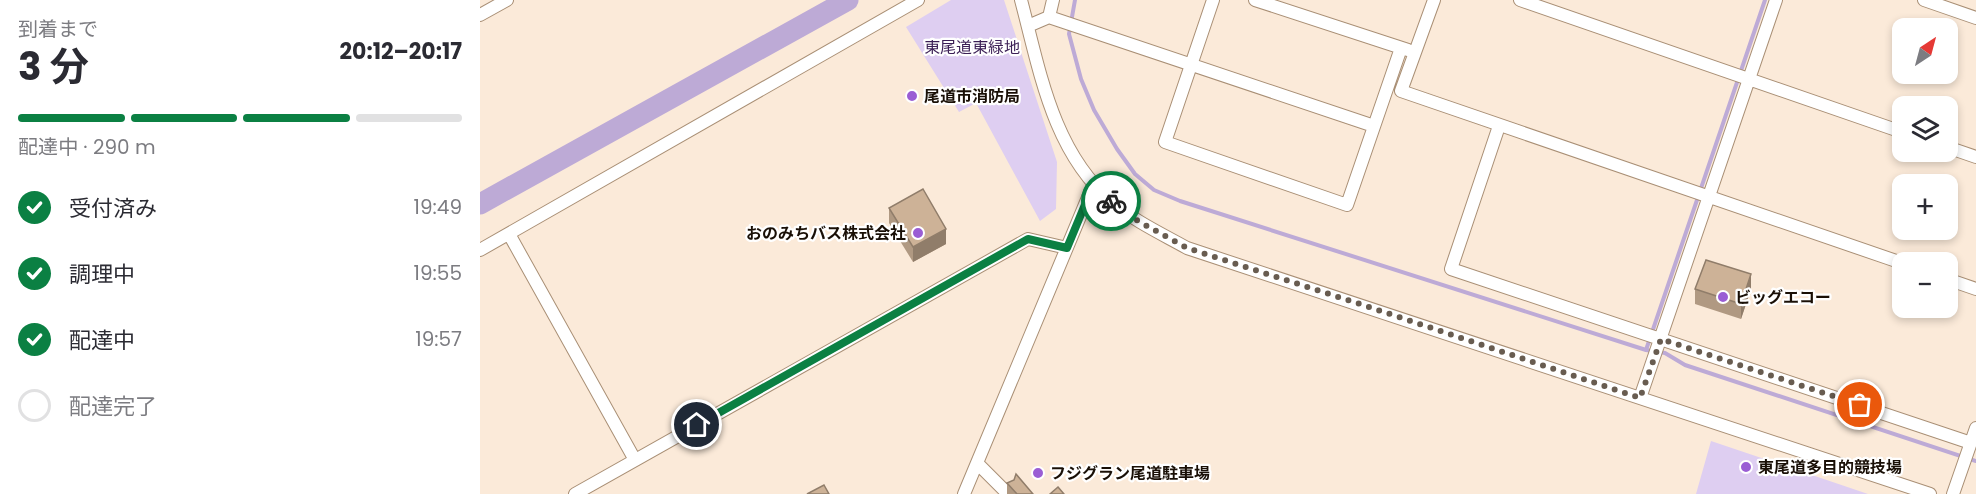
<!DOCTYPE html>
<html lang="ja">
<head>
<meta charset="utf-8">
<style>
	body { margin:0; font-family:Poppins,"Noto Sans JP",sans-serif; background:#f7f7f7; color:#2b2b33; height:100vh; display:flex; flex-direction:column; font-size:22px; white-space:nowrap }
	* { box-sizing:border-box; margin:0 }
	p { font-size:20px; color:#7c7c81 }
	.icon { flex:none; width:33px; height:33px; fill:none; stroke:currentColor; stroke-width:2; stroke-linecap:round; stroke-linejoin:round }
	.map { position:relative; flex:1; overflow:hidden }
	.drawer { display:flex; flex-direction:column; background:#fff; width:480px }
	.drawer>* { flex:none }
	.needle { width:39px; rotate:36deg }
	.buttons { position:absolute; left:1412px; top:18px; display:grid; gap:12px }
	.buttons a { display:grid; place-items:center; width:66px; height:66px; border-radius:12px; background:#fff; box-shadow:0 3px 9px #0003; font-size:30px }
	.pin { position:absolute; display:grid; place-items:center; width:51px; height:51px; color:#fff; margin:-26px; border:3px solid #fff; border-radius:50%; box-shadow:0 2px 6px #0007 }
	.courier { position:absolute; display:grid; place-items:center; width:60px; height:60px; margin:-30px; border:4px solid #0b8043; border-radius:50%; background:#fff; color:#222; box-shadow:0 2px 8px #0007 }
	.summary em { font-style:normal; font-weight:700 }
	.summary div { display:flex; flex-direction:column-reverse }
	.summary { display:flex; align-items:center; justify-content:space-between; height:102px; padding:0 18px }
	h1 { font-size:39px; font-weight:700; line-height:45px }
	.bar { display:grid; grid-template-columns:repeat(4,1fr); gap:9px 6px; align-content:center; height:72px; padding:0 18px }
	.bar i { height:8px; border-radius:4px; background:#e1e1e2 }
	.bar .selected { background:#0b8043 }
	.bar p { grid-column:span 4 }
	ol { padding:0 18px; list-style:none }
	li { display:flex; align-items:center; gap:18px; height:66px }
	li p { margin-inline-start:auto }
	li .icon { padding:6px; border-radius:50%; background:#0b8043; color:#fff; stroke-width:4 }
	li:last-child { color:#7c7c81 }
	li i { width:33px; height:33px; border:3px solid #e1e1e2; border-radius:50% }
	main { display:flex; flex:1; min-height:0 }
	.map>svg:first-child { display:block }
	.green { fill:#decef1 }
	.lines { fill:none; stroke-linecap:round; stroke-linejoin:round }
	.stream { stroke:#bdaad6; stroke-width:4 }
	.river { stroke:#bdaad6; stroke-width:21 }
	.minor-casing { stroke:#a98f75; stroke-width:14 }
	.minor { stroke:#fff; stroke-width:12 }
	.wall { fill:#b09982 }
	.shaded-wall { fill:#907d6a }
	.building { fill:#cdb297; stroke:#907d6a; stroke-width:1.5 }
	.done { stroke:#685c50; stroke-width:6; stroke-dasharray:0 10.8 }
	.route { stroke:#0b8043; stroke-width:8 }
	.poi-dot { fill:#9a5dd4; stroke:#fff; stroke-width:2 }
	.labels { text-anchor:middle; stroke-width:4.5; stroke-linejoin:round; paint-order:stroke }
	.park-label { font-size:16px; fill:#3b1f55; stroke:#fff }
	.poi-label { font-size:16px; font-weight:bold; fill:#190f06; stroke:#fff; text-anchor:start }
</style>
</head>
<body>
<main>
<section class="drawer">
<div class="summary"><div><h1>3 分</h1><p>到着まで</p></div><em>20:12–20:17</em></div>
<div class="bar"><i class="selected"></i><i class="selected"></i><i class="selected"></i><i></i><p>配達中 · 290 m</p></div>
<ol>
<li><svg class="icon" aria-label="check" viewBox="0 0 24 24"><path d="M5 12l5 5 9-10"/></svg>受付済み<p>19:49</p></li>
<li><svg class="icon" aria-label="check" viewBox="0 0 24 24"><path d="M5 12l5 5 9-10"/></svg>調理中<p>19:55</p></li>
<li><svg class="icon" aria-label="check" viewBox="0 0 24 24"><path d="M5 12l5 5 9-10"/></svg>配達中<p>19:57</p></li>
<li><i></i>配達完了</li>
</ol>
</section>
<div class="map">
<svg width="1496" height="494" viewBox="0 0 1496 494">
	<rect width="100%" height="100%" fill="#fbead9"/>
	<!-- green -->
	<path class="green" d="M471 0H524L577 162 576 209 560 221 496 103 479 112 426 27Z
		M1231 441 1388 494H1216Z"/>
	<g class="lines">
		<!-- stream -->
		<path class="stream" d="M595 0 589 34 601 79 614 110 637 149 655 174 674 190 700 201 1166 350 1185 353 1205 365 1496 461
			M1166 350 1285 0"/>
		<!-- river -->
		<path class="river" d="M0 204 368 0"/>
		<defs>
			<path id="minor" d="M541 0C560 72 573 152 632 202 654 221 682 234 707 248L1450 494
				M733 0 685 142 867 205 921 48
				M775 0 928 50
				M954 0 921 91 1422 263
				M1040 0 1422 132
				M1444 0 1496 18
				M0 15 27 0
				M569 17 573 0
				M548 26 569 17 894 126
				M1019 126 971 269 1491 443
				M1467 147 1496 157
				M29 234 155 460
				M0 250 438 0
				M1467 279 1496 289
				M1160 398 1296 0
				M497 463 528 494
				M95 494 548 239 587 248
				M484 494 614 183
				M1473 494 1496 428"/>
		</defs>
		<!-- minor casing -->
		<use href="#minor" class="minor-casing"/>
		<!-- minor -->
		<use href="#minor" class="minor"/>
	</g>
	<!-- wall -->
	<path class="wall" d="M409 208 466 244 433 262 409 223Z
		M1215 289H1271L1261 319 1215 304Z
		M527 483 553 494H527Z"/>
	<!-- shaded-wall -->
	<path class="shaded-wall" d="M466 229V244L433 262V247Z
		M1271 274V289L1261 319V304Z"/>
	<!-- building -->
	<path class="building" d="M443 189 466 229 433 247 409 208Z
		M1226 260 1271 274 1261 304 1215 289Z
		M536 474 553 494H537L527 483 534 480Z
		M344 485 349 494H327Z
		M578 487 584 494H570Z"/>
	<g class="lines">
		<!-- done -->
		<path class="done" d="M631 201 658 221 707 248 880 304 1160 398 1181 339 1380 405"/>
		<!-- route -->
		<path class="route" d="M217 425 548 239 587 248 614 183 631 201"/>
	</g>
	<!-- markers -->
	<g class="poi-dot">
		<circle cx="432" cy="96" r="6"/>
		<circle cx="438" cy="233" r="6"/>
		<circle cx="1243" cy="297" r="6"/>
		<circle cx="1266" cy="467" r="6"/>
		<circle cx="558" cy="473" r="6"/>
	</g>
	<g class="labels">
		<!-- park labels -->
		<g class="park-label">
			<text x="492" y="53">東尾道東緑地</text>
		</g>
		<!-- poi labels -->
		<g class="poi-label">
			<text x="444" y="102">尾道市消防局</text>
			<text x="426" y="239" text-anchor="end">おのみちバス株式会社</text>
			<text x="1255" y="303">ビッグエコー</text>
			<text x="1278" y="473">東尾道多目的競技場</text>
			<text x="570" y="479">フジグラン尾道駐車場</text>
		</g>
	</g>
</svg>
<div class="buttons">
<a><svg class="needle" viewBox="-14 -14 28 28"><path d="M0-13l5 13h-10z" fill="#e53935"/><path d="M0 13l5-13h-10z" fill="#7c7c81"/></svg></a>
<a><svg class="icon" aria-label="layers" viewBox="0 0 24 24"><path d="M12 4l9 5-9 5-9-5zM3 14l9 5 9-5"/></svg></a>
<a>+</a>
<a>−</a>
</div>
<div class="pin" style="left:1380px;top:405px;background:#ea580c"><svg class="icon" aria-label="bag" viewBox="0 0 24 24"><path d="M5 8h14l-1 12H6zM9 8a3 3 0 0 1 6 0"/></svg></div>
<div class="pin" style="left:217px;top:425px;background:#1f2937"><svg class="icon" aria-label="home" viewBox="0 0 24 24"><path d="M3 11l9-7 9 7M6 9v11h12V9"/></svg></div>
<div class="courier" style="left:631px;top:201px"><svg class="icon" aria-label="bike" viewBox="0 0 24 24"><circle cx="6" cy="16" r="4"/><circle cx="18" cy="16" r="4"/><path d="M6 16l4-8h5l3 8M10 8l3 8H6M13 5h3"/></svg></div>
</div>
</main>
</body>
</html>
